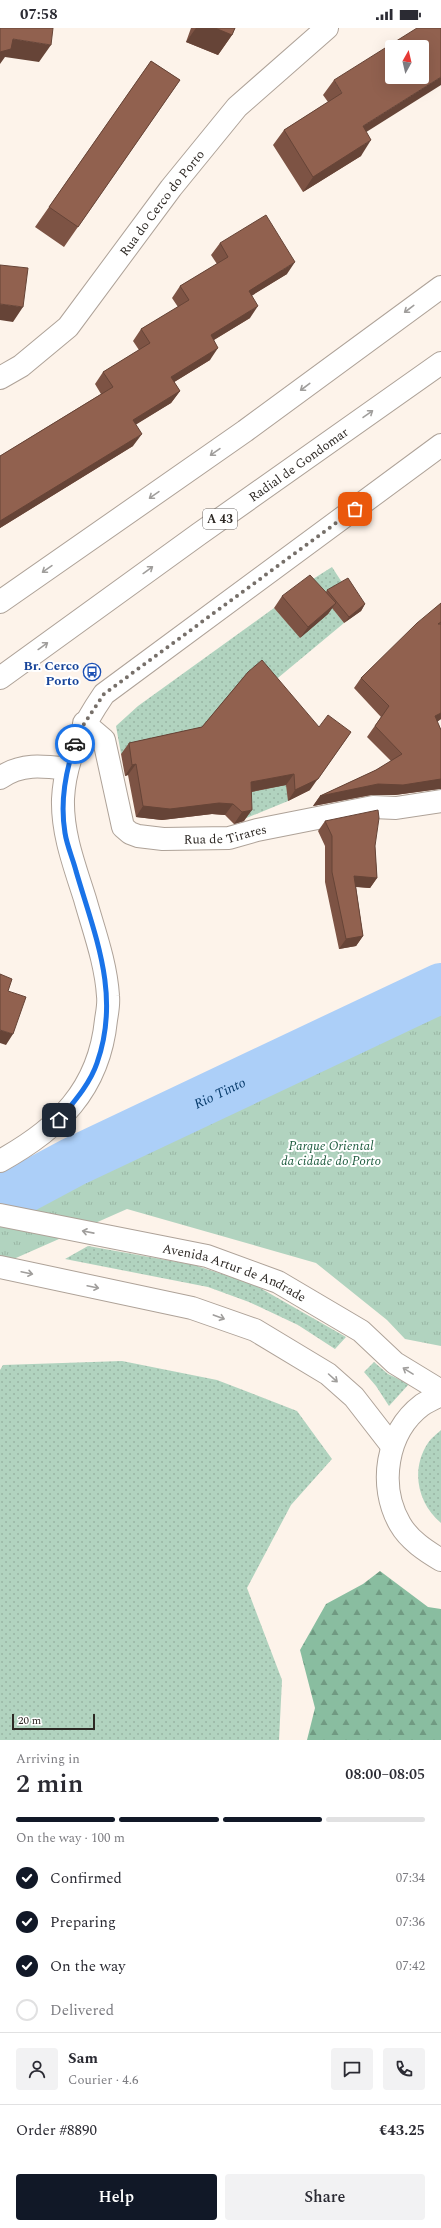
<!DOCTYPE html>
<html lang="en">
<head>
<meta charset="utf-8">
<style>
	body { margin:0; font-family:Spectral,serif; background:#f2f2f3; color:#2b2b33; height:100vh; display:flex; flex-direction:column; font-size:15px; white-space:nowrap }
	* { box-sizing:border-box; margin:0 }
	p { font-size:13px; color:#7c7c81 }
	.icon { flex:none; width:22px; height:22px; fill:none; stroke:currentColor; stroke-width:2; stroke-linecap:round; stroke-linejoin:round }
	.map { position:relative; height:1712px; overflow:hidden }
	.drawer { display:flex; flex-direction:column; background:#fff; flex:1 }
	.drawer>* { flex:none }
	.needle { width:26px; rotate:8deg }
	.fabs { position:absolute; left:385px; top:12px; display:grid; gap:8px }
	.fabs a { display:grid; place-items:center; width:44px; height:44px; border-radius:4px; background:#fff; box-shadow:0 4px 16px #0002; font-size:20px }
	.scale { position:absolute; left:12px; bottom:10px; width:83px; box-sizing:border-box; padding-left:4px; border:2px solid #2d2824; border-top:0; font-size:11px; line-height:14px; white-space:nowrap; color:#2d2824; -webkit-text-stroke:3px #fff; paint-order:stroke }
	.pin { position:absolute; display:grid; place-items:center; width:34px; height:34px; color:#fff; margin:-17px; border-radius:8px; box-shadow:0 2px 6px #0006 }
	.courier { position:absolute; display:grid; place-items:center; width:40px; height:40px; margin:-20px; border:3px solid #1a73e8; border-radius:50%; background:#fff; color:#222; box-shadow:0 1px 5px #0007 }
	.head em { font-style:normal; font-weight:600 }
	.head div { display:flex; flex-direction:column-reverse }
	.head { display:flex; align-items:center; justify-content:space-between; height:68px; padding:0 16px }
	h1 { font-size:26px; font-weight:600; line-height:30px }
	.bar { display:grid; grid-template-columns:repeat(4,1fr); gap:6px 4px; align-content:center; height:48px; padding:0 16px }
	.bar i { height:5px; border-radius:3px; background:#e1e1e2 }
	.bar .current { background:#111827 }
	.bar p { grid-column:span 4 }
	.line { display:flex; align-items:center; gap:10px; padding:0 16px; border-top:1px solid #e1e1e2 }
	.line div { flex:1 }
	.round { display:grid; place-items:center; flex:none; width:42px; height:42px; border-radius:4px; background:#f2f2f3 }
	ol { padding:0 16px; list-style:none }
	li { display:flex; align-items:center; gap:12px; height:44px }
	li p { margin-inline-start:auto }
	li .icon { padding:4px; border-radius:50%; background:#111827; color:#fff; stroke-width:4 }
	li:last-child { color:#7c7c81 }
	li i { width:22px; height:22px; border:2px solid #e1e1e2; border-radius:50% }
	.button { display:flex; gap:8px; margin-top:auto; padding:8px 16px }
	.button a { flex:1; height:46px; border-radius:4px; background:#111827; color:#fff; font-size:16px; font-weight:600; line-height:46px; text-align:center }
	.button a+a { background:#f2f2f3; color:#2b2b33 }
	.status { display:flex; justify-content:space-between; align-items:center; height:28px; padding:0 20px; background:#fff; direction:ltr }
	.status svg { height:11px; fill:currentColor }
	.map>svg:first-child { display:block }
	.grass { fill:url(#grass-dots) }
	.forest { fill:url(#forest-firs) }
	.park { fill:url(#park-tufts) }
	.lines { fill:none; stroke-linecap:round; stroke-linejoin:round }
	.river { stroke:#accff8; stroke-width:50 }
	.street-casing { stroke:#aea298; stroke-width:24 }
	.secondary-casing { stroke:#aea298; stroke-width:24 }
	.primary-casing { stroke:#aea298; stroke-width:24 }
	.highway-casing { stroke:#aea298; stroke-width:24 }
	.street { stroke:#fff; stroke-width:22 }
	.secondary { stroke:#fff; stroke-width:22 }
	.primary { stroke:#fff; stroke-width:22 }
	.highway { stroke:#fff; stroke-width:22 }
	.wall { fill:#7d5344 }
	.shaded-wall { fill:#664437 }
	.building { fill:#91614f; stroke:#664437; fill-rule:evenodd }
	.oneway { stroke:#a09e9c }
	.done { stroke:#766f69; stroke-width:4; stroke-dasharray:0 7.2 }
	.route { stroke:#1a73e8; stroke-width:5 }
	.labels { text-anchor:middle; stroke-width:4; stroke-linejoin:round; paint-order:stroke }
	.shield { fill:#fff; stroke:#6c6866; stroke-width:1 }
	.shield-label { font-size:12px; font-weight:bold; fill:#2d2824 }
	.street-label { font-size:13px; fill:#2d2824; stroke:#fff }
	.transit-label { font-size:13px; font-weight:bold; fill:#164399; stroke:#fff; text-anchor:end }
	.park-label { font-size:13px; font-style:italic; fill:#1f5c3f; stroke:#fff }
	.water-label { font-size:14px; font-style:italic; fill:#063a6a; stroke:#fff }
</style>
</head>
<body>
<div class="status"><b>07:58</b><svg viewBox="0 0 49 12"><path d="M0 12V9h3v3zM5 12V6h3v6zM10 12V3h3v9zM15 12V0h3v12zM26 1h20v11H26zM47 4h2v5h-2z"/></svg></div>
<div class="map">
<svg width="441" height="1712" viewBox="0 0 441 1712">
	<defs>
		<pattern id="grass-dots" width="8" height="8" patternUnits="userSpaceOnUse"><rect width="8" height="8" fill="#b1d3bf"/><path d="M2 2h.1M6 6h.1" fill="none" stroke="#99b5a4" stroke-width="1.8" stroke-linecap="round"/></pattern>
		<pattern id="forest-firs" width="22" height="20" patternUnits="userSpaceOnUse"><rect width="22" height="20" fill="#89bda0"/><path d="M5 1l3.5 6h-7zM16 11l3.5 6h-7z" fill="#709a82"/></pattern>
		<pattern id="park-tufts" width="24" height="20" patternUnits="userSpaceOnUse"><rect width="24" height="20" fill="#b1d3bf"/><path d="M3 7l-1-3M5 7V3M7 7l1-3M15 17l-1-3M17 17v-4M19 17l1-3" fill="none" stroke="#99b5a4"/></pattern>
	</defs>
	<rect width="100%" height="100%" fill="#fdf3ea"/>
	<!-- grass -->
	<path class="grass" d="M332 539 343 556 333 581 344 595 267 659 194 710 121 726 116 698 138 678 274 580 301 610 302 558Z
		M288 683V773L244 791V765Z
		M88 1218 194 1237 253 1256 346 1309 335 1321 298 1297 249 1274 208 1259 65 1231Z
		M122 1333 217 1352 297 1383 332 1431 291 1477 247 1560 282 1652 279 1712H0V1342L3 1337Z
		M374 1334 388 1346 409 1356 389 1378 376 1358 364 1344Z
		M441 1402V1495C418 1476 410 1442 428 1415 431 1410 437 1406 441 1402Z"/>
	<!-- forest -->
	<path class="forest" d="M380 1543 428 1579 441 1581V1712H307L315 1680 300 1622 326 1576 363 1556Z"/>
	<!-- park -->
	<path class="park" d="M441 951V1318L405 1311 387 1292 316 1235 127 1181 0 1237V1160L45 1141 334 1000Z"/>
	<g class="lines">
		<!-- river -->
		<path class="river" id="s1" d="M0 1173 73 1134 441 960"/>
		<defs>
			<g id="street">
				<path id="s2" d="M0 350 21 338 68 299 171 160 237 79 327 0"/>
				<path id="s3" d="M84 695 104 712 123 799 130 805 138 808 163 811 229 810 257 802 373 779 396 780 441 773"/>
				<path d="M0 750C21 735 43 738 67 741"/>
			</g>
			<g id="secondary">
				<path id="s4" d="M0 1187 207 1228 278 1254 361 1303 395 1335 441 1363"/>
				<path d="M0 1239 192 1280 255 1302 328 1346 354 1369 392 1418"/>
				<path d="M441 1367C435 1370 428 1373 422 1377 386 1404 378 1458 400 1496 409 1512 426 1523 441 1532"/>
			</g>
			<path id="primary" d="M0 1133C58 1101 99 1062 106 992 107 985 109 976 108 968 106 935 94 903 85 871 75 839 62 806 63 771 65 731 82 698 104 666L441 417"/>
			<g id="highway">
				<path d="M0 574 245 403 441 259"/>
				<path id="s5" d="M0 650 199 506 441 335"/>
			</g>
		</defs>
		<!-- street casing -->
		<use href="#street" class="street-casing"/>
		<!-- secondary casing -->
		<use href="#secondary" class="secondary-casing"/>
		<!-- primary casing -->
		<use href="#primary" class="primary-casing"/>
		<!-- highway casing -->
		<use href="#highway" class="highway-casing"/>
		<!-- street -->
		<use href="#street" class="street"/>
		<!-- secondary -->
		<use href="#secondary" class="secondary"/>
		<!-- primary -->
		<use href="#primary" class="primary"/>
		<!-- highway -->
		<use href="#highway" class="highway"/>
	</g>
	<!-- wall -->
	<path class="wall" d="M191 0H235L232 7 218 27 186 14Z
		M151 33 180 52 64 219 35 199Z
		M334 52 366 104 361 128 303 164 273 117 284 102 328 74 323 67Z
		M220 215 287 246 252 267 250 290 214 312 210 332 174 354 180 363 171 375 136 396 133 418 0 500V428L101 366 95 356 103 344 139 322 133 313 141 301 178 279 172 270 180 258 217 236 211 227Z
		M327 562 365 576 361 583 344 595 332 580 328 586 300 610 274 580 282 568 326 564Z
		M441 575V691L437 694 441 702V761H439L395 767H371L313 778 320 768 376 742 391 733 367 709 381 689 354 660 361 650Z
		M248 644 310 762 288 773 286 757 252 764 244 793 234 796 225 787 212 786 162 792 136 789 128 747 125 748 121 726 129 715 202 699Z
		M325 793 375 818 377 850 370 860 356 859 363 908 356 918 339 921 325 854V818L318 803Z"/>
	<!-- shaded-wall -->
	<path class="shaded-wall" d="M196 0H215L232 7 218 27 186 14Z
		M13 11 51 17 39 34 5 29 0 36V24Z
		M441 49V57L352 113 363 98Z
		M371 112 361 128 303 164 313 149Z
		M295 234 287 246 240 275 249 263Z
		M0 276 23 279 13 294 0 292Z
		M258 278 250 290 202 319 211 307Z
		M218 320 210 332 163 361 171 349Z
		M180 363 171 375 124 404 133 392Z
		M142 406 133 418 0 500V493Z
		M336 575 328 586 300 610 308 599Z
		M365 576 361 583 344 595 349 589Z
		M441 685V691L428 699 435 688Z
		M351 704 310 762 288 773 295 762Z
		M136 736 128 747 125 748 132 737Z
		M294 746 286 757 244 765 251 754Z
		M441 751V761H439L395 767H371L313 778 320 768 378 756Z
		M219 775 233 776 225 787 212 786 162 792 136 789 143 778Z
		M252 782 244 793 234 796 242 784Z
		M354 848 377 850 370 860 347 858Z
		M363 908 356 918 339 921 346 911Z
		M0 1002 13 1006 6 1017 0 1015Z"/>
	<!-- building -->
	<path class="building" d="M0 0H53L51 17 13 11 11 21 0 24Z
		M215 0H235L232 7Z
		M417 0H441V49L363 98 371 112 313 149 284 102 342 65 334 52ZM392 19H422V49H392Z
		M151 33 180 52 78 199 49 179Z
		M266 187 295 234 249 263 258 278 211 307 218 320 171 349 180 363 133 392 142 406 0 493V428L113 359 103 344 150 315 141 301 189 272 180 258 228 229 220 215Z
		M0 237 28 240 23 279 0 276Z
		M310 547 336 575 308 599 282 568Z
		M348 550 365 576 349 589 327 562Z
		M441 575V594L438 596H441V685L435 688 441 702V751L403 757 378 756 320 768 376 742 402 726 375 698 389 678 361 650 417 595Z
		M262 632 319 699 328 687 351 704 318 751 295 762 294 746 251 754 252 782 242 784 233 776 219 775 170 781 143 778 136 736 132 737 129 715 202 699 248 644Z
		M378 782 379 790 375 818 377 850 354 848 363 908 346 911 332 844V808L325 793Z
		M0 946 12 951 8 963 26 969 13 1006 0 1002Z"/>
	<!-- one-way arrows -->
	<defs><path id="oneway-shaft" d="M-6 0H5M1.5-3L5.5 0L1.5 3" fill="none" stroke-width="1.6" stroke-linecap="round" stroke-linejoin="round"/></defs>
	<g class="oneway">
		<use href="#oneway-shaft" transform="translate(409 281) rotate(143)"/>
		<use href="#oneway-shaft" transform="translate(305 359) rotate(143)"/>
		<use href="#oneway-shaft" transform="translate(368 386) rotate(-35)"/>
		<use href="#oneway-shaft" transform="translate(215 424) rotate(145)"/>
		<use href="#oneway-shaft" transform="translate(154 467) rotate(145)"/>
		<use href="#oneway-shaft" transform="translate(47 541) rotate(145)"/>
		<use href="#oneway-shaft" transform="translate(148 542) rotate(-36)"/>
		<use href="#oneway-shaft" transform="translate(43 618) rotate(-36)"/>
		<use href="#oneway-shaft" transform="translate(88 1204) rotate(-169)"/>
		<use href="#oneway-shaft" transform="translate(27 1245) rotate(12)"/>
		<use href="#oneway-shaft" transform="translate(93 1259) rotate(12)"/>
		<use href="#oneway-shaft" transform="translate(219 1289) rotate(20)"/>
		<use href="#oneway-shaft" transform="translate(408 1343) rotate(-148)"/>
		<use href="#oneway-shaft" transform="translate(333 1350) rotate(42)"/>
	</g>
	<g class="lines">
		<!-- done -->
		<path class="done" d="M75 716 84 696 104 666 355 481"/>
		<!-- route -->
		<path class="route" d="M59 1092C73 1075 90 1056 97 1035 121 967 95 908 76 843 73 831 67 818 65 805 60 775 65 745 75 716"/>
	</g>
	<!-- icons -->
	<defs>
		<symbol id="bus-ring" viewBox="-11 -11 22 22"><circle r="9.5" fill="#fff" stroke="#1a4fb4" stroke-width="1.5"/><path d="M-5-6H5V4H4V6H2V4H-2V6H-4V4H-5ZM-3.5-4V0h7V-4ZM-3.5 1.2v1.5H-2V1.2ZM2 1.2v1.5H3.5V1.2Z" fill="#1a4fb4"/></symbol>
	</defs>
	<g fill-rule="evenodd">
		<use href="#bus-ring" x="82" y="634" width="20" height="20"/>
	</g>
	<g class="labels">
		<!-- shield labels -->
		<rect class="shield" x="203" y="481" width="34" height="20" rx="3"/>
		<g class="shield-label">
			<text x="220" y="495">A 43</text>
		</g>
		<!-- street labels -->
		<g class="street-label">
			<text dy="5" stroke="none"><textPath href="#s2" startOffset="241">Rua do Cerco do Porto</textPath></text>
			<text dy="5" stroke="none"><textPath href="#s5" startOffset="367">Radial de Gondomar</textPath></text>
			<text dy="5" stroke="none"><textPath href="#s3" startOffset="221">Rua de Tirares</textPath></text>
			<text dy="5" stroke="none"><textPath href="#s4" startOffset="242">Avenida Artur de Andrade</textPath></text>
		</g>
		<!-- transit labels -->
		<g class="transit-label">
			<text x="79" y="642">Br. Cerco<tspan x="79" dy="15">Porto</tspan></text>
		</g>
		<!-- park labels -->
		<g class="park-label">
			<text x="331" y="1122">Parque Oriental<tspan x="331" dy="15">da cidade do Porto</tspan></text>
		</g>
		<!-- water labels -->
		<g class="water-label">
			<text dy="5" stroke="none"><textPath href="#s1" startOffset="245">Rio Tinto</textPath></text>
		</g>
	</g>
</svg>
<div class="fabs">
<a><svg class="needle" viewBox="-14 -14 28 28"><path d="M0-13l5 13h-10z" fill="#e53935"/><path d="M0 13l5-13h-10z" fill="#7c7c81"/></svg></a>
</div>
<div class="scale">20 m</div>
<div class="pin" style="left:355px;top:481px;background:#ea580c"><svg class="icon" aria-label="bag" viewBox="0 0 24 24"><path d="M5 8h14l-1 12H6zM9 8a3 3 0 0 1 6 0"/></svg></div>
<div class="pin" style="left:59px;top:1092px;background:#1f2937"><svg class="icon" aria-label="home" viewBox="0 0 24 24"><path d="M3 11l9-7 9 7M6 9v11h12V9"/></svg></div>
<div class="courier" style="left:75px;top:716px"><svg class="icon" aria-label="car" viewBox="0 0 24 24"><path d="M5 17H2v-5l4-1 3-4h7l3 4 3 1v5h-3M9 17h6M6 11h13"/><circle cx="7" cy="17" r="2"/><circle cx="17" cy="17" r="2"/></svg></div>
</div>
<section class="drawer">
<div class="head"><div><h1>2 min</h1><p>Arriving in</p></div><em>08:00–08:05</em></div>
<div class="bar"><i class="current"></i><i class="current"></i><i class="current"></i><i></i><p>On the way · 100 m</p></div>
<ol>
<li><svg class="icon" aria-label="check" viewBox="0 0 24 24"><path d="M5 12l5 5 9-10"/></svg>Confirmed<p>07:34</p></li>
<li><svg class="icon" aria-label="check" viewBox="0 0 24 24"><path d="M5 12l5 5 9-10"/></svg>Preparing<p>07:36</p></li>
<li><svg class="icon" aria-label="check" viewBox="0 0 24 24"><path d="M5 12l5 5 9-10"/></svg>On the way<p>07:42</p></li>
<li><i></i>Delivered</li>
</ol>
<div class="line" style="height:72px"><a class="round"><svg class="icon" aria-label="person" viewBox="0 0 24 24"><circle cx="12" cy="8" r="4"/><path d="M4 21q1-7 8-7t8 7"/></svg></a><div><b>Sam</b><p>Courier · 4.6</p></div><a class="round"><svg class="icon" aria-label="chat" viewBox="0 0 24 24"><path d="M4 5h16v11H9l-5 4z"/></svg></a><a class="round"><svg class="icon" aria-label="phone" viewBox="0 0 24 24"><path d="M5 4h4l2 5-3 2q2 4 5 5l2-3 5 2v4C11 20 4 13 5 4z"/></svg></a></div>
<div class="line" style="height:52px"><div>Order #8890</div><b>€43.25</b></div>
<div class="button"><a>Help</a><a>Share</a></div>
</section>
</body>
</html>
